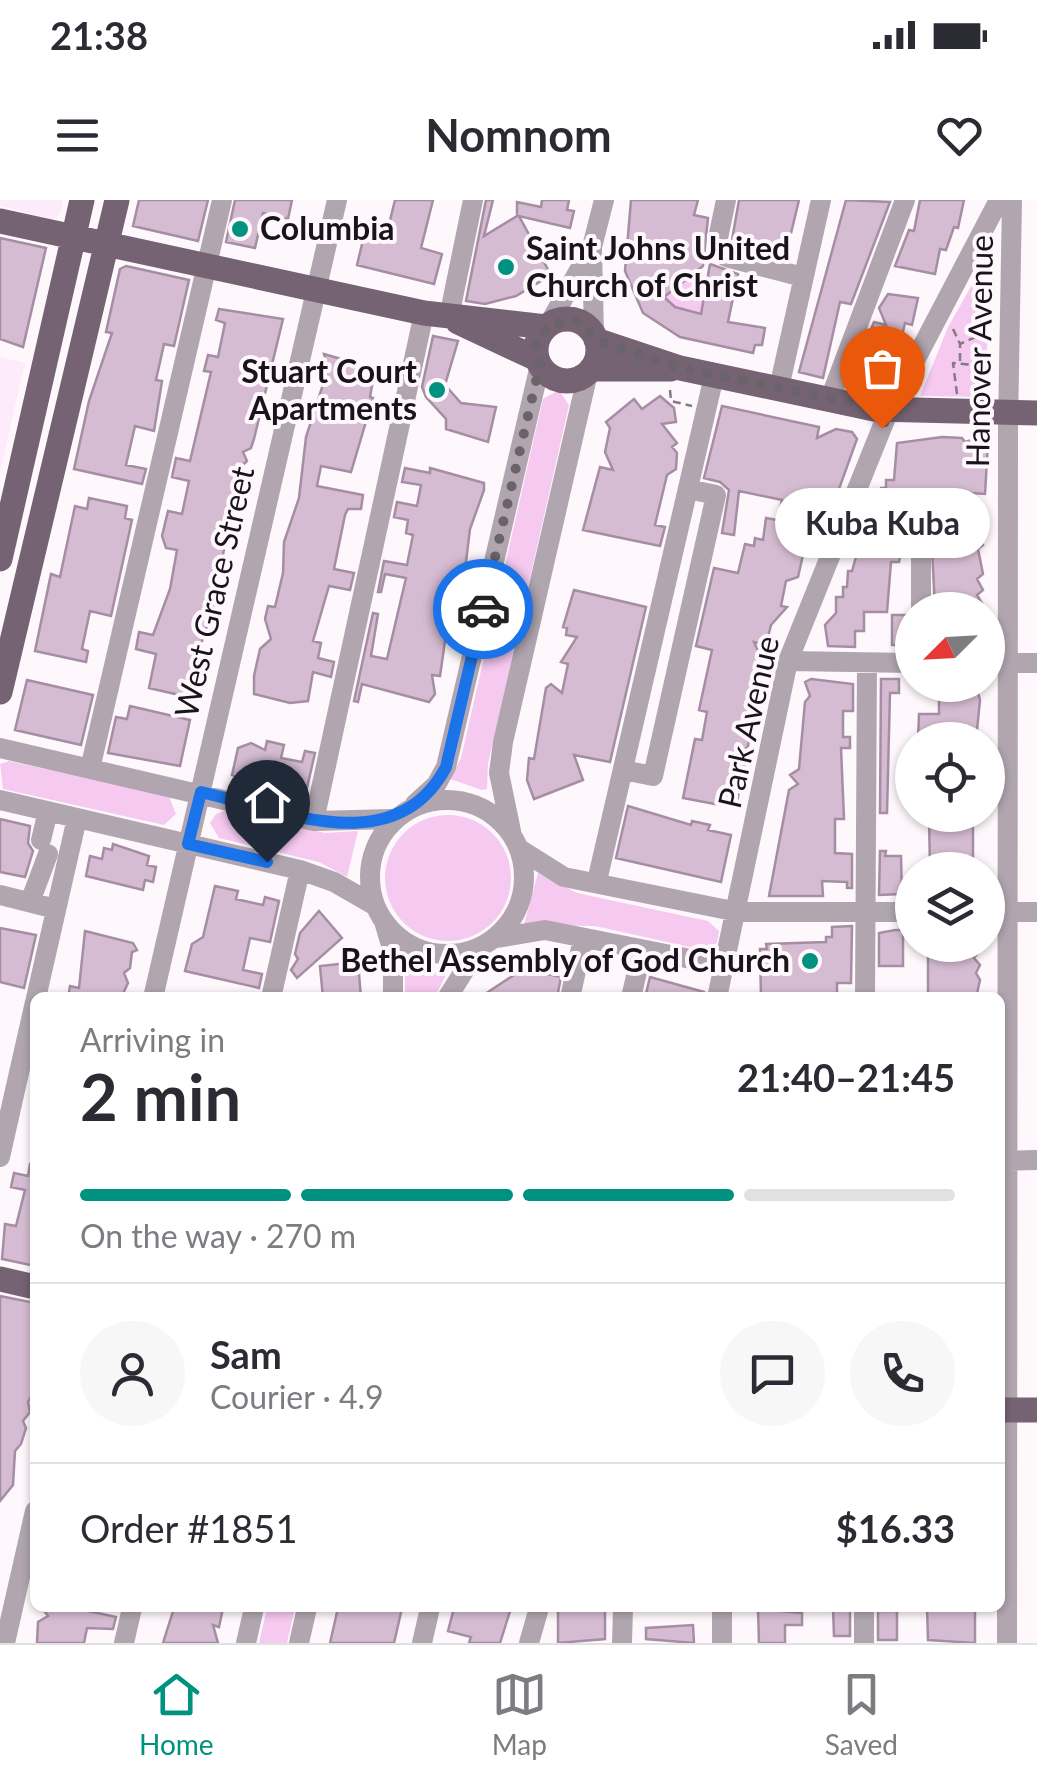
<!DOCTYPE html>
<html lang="en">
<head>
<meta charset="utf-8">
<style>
	body { margin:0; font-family:Lato,sans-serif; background:#f7f7f7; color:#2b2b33; height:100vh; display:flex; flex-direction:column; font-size:38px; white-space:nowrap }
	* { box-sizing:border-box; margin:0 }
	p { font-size:32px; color:#7c7c81 }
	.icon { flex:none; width:55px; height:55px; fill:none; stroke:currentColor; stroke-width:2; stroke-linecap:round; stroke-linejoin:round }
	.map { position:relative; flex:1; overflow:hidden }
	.sheet { position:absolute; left:30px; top:792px; width:975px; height:620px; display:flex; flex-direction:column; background:#fff; border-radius:15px; box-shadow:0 2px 8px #0004 }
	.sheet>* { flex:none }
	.needle { width:65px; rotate:246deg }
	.fabs { position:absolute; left:895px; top:392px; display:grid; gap:20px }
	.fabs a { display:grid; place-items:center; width:110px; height:110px; border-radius:50%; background:#fff; box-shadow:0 2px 8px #0004; font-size:50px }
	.pin { position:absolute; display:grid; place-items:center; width:85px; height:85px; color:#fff; margin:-102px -42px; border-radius:50% 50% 50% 0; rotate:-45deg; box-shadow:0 0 10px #0007 }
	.pin .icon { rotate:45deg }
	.courier { position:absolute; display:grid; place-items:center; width:100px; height:100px; margin:-50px; border:8px solid #1a73e8; border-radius:50%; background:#fff; color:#222; box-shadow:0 2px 12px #0007 }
	.bubble { position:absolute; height:70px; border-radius:35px; background:#fff; box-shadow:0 2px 8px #0004; font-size:32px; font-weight:700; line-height:70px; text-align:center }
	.headline em { font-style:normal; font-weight:700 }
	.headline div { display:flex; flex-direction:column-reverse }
	.headline { display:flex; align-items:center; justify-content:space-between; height:170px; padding:0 50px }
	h1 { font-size:65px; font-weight:700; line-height:75px }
	.bar { display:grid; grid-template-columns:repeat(4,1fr); gap:15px 10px; align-content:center; height:120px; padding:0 50px }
	.bar i { height:12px; border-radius:8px; background:#e1e1e2 }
	.bar .active { background:#009280 }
	.bar p { grid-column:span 4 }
	.line { display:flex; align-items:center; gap:25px; padding:0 50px; border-top:2px solid #e1e1e2 }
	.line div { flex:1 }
	.round { display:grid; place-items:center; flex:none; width:105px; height:105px; border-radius:52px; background:#f7f7f7 }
	.status { display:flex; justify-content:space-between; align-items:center; height:70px; padding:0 50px; background:#fff; direction:ltr }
	.status svg { height:28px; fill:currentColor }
	header { display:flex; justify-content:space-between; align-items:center; height:130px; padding:0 50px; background:#fff; font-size:45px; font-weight:700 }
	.menu { display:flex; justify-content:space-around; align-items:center; height:140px; border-top:2px solid #e1e1e2; background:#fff; font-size:28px; color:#7c7c81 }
	.menu a { display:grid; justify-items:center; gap:5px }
	.menu .active { color:#009280 }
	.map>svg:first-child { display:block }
	.built { fill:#fdeafb }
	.green { fill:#f6c9f1 }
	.building { fill:#d5bcd2; stroke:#a58ea3; stroke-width:2.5 }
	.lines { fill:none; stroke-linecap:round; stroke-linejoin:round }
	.path { stroke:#827b82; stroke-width:2.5; stroke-dasharray:8 5; stroke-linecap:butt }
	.minor { stroke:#b1a6b0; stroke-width:20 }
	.major { stroke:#756273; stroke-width:25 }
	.done { stroke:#6a636a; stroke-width:10; stroke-dasharray:0 18 }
	.route { stroke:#1a73e8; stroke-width:12 }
	.poi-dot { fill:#009280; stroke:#fef8fd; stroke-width:4 }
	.labels { text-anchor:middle; stroke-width:8; stroke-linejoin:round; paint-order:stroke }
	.poi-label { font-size:32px; font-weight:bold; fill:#1b131b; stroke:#fef8fd; text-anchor:start }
	.street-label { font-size:32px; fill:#1b131b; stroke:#fef8fd }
</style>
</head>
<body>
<div class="status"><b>21:38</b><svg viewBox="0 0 49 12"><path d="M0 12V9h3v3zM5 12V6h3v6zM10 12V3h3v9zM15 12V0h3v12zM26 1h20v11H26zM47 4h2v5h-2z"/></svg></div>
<header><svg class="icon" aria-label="menu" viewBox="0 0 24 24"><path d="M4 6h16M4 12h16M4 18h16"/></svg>Nomnom<svg class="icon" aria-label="heart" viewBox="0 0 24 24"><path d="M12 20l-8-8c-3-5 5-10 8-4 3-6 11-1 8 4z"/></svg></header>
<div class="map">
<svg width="1037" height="1443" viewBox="0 0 1037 1443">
	<rect width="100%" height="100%" fill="#fef8fd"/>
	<!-- built -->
	<path class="built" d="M0 0H63L60 14 53 19 0 6Z
		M0 157 25 163 0 272Z"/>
	<!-- green -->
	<path class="green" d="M986 60 988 197 920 196 948 127Z
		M694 73 708 77 701 114 675 107 664 97Z
		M559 190 569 205 488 564 487 589 482 590 450 579 461 558 543 199Z
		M9 561 169 596 176 614 164 625 3 589 0 564Z
		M227 610 325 633 358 631 347 677 319 662 219 638 210 623 216 614Z
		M385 678a63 63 0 1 1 126 0a63 63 0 1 1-126 0Z
		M538 673 577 693 708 721 719 731 717 743 703 750 595 726 524 725Z
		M405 766 447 773 435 797H405Z
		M267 1408H295L287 1443H259Z"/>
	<!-- building -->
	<path class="building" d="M139 0H208L198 41 133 26Z
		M235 0H292L288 19 263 13 255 48 226 42Z
		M395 0H433L421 48 442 54 434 84 357 65 364 36 385 41Z
		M486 0H493L484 36 517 16V2L541 7 542 0H569L567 10 574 11 570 28 519 16 551 75 516 96 485 104 466 101Z
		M631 0H698L694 15 708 18 703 66 664 97 675 107 701 114 710 64 738 74 728 122 765 128 762 145H755L753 153 680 137 643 113 625 71Z
		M739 0H799L785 58 735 45 732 40Z
		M846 0 890 2 851 104 840 102 823 178 799 172Z
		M920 0H964L958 28 954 27 946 50 940 49 935 74 895 66 909 30 914 31Z
		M0 38 46 48 23 147 0 139Z
		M126 66 189 80 174 146 164 144 156 180 162 181 154 231 135 226 126 265 146 269 142 284 74 269 89 201 112 133 106 132 120 69Z
		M888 94 918 98 912 125 905 123 899 148 893 146 880 187 850 184 874 122 886 125 879 108Z
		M219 109 283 119 254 239 251 248 243 252 247 261 238 270 243 278 232 310 235 311 232 324 228 323 221 368 214 374 219 385 212 389 215 402 200 447 204 453 197 458 199 470 188 497 149 488 156 454 136 449 139 432 153 435 170 389 177 350 166 348 162 336 168 311 182 314 189 281 172 277 176 258 190 261 211 172 204 171 208 155 218 157 225 123 216 120Z
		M433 136 458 141 445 185 461 203 496 207 488 242 446 229V219L426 197 422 187Z
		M324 154 375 169 370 197 373 198 351 272 321 266 317 286 363 295 361 309H348L345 315 334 369 354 373 350 390 329 386 313 441 321 443 318 458 334 462 331 477 313 472 308 501 290 503 254 494V476L260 449 271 439 265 419 268 406 275 407 283 373 284 342 299 298 306 237 328 169Z
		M660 196 674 208 676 222 662 224 677 243 672 247 677 253 676 269 667 275 655 325 665 327 660 346 583 330 600 267 613 270 605 252 610 228 606 222 634 199 642 209Z
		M722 206 819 227 817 238 836 229 852 232 857 239 835 300 806 291 800 317 820 321 818 334 808 333 798 377 786 381 781 406 787 407 771 425 766 445 754 442 764 464 758 472 748 546 739 557 746 565 736 572 741 581 736 608 683 598 695 539 702 540 707 512 699 510 712 450 696 446 714 368 738 373 745 344 754 346 755 338 763 340 766 318 777 320 782 300 739 291 734 335 722 333 729 290 720 282 704 278Z
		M942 237 962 238 965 242 982 237 988 243 985 294 925 290V296H918V331H905L899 362H891L887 412H864V431H855V447L828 446 825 425 836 413V397H843V387H847L848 371H852L861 339H866L868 323H872L881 288H886V280H894L897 243Z
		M405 268 430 273V268L484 283V290L470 329 466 362 454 379 461 381 451 428 447 427 440 476 432 475 435 494 429 502 362 484 358 502 354 501 373 413 378 414 371 456 387 459 406 378 385 374 381 392H378L384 361 407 365 413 335 406 333 408 320 394 317 397 302 417 306 421 285 402 282Z
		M89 298 127 306 125 318 132 320 111 416 90 411 82 449 88 451 86 462 35 451 51 374 60 377 75 306 87 309Z
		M950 323H985L979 337 983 345 978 349 983 374 977 379 983 390 977 395 983 405 977 410H935L931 327Z
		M574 390 646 407 610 562 574 555 583 580 534 599 527 580 529 558 534 559 546 488 551 484 562 493 568 464 561 462 577 437 566 435 567 428 563 427Z
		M892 415H908L912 420V445H892Z
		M811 479 853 484V511H843V537H850V548H841L844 619H835V653L852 654V688H847V682L822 681 823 696H769L789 590 798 584 790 575 799 569 805 502 810 496 805 482Z
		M881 479H899V493H890L887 613H880Z
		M27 480 93 495 81 545 15 530Z
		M939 485H976L980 500 976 540H918L919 514H939Z
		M130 506 190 520 180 566 108 553 116 517 127 519Z
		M267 541 284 545 281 558 302 562 305 551 315 553 306 592 232 575 238 548 251 543 265 550Z
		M628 606 691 625 692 621 710 625 708 630 731 635 721 682 616 658Z
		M929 615H973V670H930Z
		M0 619 30 626 28 643 33 651 25 677 0 672Z
		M113 644 149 656 147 665 156 667 153 682 145 680 143 690 86 676 90 656 102 659 104 648 112 650Z
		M880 651H886L885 656H901L902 694 879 695Z
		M215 686 238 691 236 699 263 705 265 697 279 701 270 742 250 738 243 770 262 774 259 788 185 771 192 744 203 737Z
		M319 711 342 738 297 778 291 770 298 759 295 754 300 733Z
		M852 726 851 783H837V798H761L760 749H767L766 744 826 742V737H832V727Z
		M0 728 36 735 24 788 0 782Z
		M895 730H903V766H879V733Z
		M85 731 133 743 137 750 132 752 130 768 124 773 128 783 121 798H68L70 786 79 788Z
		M955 745H984L974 758 980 765 976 773 980 780 976 798H928V749Z
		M358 762 361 798H323L320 766Z
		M523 769 561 777 557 798H479Z
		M650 777 704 792V798H645Z
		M30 964 35 965V1066L2 1059 5 1024 16 1026 25 990 11 987 14 973 28 976Z
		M0 1096 35 1103V1189L28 1202 30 1212 23 1221 26 1228 21 1244 15 1251 13 1285 0 1301Z
		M42 1408H88V1411L116 1417 113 1429 87 1428 84 1443H37L38 1422 48 1416Z
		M174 1408H223L219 1427 213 1425 218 1443H163Z
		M338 1408H402L394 1443H330Z
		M454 1408H511L500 1443H469L471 1437 448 1431Z
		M601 1408 605 1410V1439L558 1443V1409Z
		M833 1408H850V1436H834Z
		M927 1408H975V1443L928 1440Z
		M758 1409 802 1413V1425H785V1443H759Z
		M878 1411H897V1440H878Z
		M693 1425 694 1443 646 1439V1428Z"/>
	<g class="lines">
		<!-- path -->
		<path class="path" d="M953 129 960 144 989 131
			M960 161V145
			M670 190 671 201 692 206
			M957 194 953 163 974 165"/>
		<!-- minor -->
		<path class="minor" d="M726 0 717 43 726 57 803 77
			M592 47 594 135
			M449 117 473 0
			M549 124 592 47 604 0
			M779 188 821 0
			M830 199 905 0
			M921 351V410
			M788 461 912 463
			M988 463H1037
			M0 548 314 621 392 619
			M90 569 222 0
			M623 570 653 576 716 295 688 289
			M0 600 300 670 334 682 374 705
			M370 677a77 77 0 1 1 154 0a77 77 0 1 1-154 0Z
			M415 604 436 585 446 567 540 165
			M314 621 424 113
			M511 631 499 573 503 542 588 173
			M41 640 48 611
			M521 650 564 677 738 712H912
			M597 681 714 176
			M0 695 56 709
			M30 702 48 654
			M988 712H1037
			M385 725 393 752V798
			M497 738 545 730 721 765V774
			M36 798 77 618
			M153 798 337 0
			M271 798 300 670
			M447 798 478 749
			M570 798 583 739
			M631 798 642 750
			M717 798 788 461 889 210 999 0
			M865 798 867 463
			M0 957 35 802
			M1000 961 1037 960
			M5 1443 35 1311
			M124 1443 132 1408
			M246 1443 254 1408
			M299 1443 307 1408
			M422 1443 430 1408
			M529 1443 539 1408
			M622 1443 623 1408
			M722 1443V1408
			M864 1443V1408
			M1007 1443 1008 226 1012 0"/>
		<!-- major -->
		<path class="major" d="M0 21 424 113 546 127
			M536 150a31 31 0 1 1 62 0a31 31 0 1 1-62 0Z
			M458 122 537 159
			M596 140 680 168 874 209 1037 213
			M591 169H671
			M0 359 82 0
			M0 492 117 0
			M0 1079 35 1087
			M1000 1210H1037"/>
	</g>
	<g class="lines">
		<!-- done -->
		<path class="done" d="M483 409 540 164 536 145 549 124 579 121 596 140 680 168 889 210 882 228"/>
		<!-- route -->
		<path class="route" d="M267 662 188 644 201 592C282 611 396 662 446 567L483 409"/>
	</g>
	<!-- markers -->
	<g class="poi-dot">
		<circle cx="240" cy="29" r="10"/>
		<circle cx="506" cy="67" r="10"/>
		<circle cx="437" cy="190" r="10"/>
		<circle cx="810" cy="761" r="10"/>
	</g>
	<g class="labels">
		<!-- poi labels -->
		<g class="poi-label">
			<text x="260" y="40">Columbia</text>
			<text x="526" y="60">Saint Johns United<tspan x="526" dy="37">Church of Christ</tspan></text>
			<text x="417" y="183" text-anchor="end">Stuart Court<tspan x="417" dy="37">Apartments</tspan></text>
			<text x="790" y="772" text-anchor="end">Bethel Assembly of God Church</text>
		</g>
		<!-- street labels -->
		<g class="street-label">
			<text transform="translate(980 151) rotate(-89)" y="11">Hanover Avenue</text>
			<text transform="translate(215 392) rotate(-77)" y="11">West Grace Street</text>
			<text transform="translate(749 522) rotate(-77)" y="11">Park Avenue</text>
		</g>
	</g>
</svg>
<div class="fabs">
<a><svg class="needle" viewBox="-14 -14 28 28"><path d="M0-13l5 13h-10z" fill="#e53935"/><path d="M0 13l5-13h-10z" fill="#7c7c81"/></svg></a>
<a><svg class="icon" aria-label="locate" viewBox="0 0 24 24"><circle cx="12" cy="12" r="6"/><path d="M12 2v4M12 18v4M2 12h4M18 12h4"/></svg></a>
<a><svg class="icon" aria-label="layers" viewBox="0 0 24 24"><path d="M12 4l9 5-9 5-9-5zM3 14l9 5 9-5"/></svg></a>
</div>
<div class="pin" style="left:882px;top:228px;background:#ea580c"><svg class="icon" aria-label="bag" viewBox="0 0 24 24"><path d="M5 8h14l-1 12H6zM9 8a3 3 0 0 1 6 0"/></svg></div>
<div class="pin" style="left:267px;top:662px;background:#1f2937"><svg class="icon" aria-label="home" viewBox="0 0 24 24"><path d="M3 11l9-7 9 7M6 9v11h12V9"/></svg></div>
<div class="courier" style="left:483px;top:409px"><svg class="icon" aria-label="car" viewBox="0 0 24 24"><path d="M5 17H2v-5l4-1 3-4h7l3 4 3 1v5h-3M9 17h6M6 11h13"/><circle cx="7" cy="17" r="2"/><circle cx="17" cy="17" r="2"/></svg></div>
<div class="bubble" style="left:775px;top:288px;width:215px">Kuba Kuba</div>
<section class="sheet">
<div class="headline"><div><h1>2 min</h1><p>Arriving in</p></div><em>21:40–21:45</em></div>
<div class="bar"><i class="active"></i><i class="active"></i><i class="active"></i><i></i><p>On the way · 270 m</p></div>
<div class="line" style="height:180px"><a class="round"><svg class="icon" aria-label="person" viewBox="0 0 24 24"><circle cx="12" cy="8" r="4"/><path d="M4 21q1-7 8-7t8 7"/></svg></a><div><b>Sam</b><p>Courier · 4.9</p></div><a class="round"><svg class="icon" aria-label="chat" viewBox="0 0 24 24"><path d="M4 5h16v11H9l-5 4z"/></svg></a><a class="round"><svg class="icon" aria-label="phone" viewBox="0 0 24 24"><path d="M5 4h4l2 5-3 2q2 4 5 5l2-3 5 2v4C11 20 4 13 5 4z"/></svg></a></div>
<div class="line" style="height:130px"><div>Order #1851</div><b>$16.33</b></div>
</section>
</div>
<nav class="menu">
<a class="active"><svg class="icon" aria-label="home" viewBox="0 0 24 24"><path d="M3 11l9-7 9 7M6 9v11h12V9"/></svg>Home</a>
<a><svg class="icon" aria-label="map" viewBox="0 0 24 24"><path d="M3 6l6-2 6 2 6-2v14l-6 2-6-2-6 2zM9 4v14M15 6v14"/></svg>Map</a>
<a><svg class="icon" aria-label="saved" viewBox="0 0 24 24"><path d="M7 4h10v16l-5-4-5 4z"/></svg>Saved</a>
</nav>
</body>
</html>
